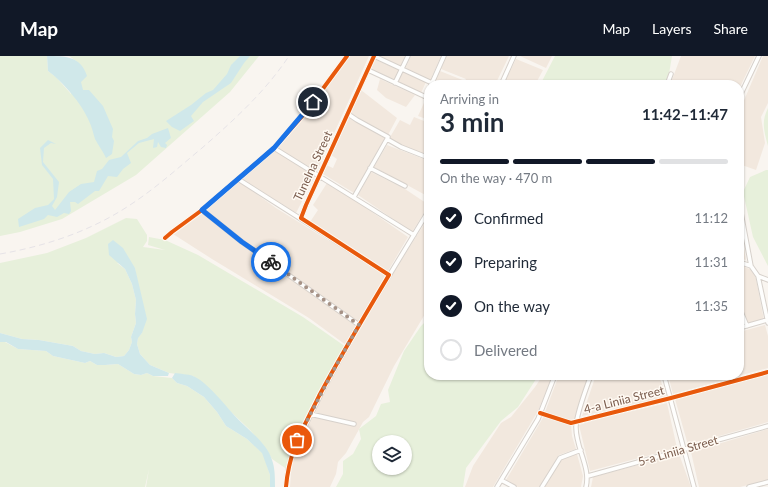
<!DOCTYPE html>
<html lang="en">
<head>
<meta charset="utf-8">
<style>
	body { margin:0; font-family:Lato,sans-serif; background:#f2f2f3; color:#1f2937; height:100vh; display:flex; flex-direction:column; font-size:15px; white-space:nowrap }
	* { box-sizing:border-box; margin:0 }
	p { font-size:13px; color:#747a83 }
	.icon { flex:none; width:22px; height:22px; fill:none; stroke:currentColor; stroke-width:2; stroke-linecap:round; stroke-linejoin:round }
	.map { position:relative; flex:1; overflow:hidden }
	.side { position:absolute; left:424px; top:24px; width:320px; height:300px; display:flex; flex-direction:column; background:#fff; border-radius:16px; box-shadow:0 1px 3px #0004 }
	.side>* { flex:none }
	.fabs { position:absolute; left:372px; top:379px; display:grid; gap:8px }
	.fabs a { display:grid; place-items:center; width:40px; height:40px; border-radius:50%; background:#fff; box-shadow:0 1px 3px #0004; font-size:20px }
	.pin { position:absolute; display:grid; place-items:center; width:34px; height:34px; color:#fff; margin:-17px; border:2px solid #fff; border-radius:50%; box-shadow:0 1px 4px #0007 }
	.courier { position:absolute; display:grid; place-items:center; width:40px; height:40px; margin:-20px; border:3px solid #1a73e8; border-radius:50%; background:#fff; color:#222; box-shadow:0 1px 5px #0007 }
	.summary em { font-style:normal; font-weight:700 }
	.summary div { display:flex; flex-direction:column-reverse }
	.summary { display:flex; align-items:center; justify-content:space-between; height:68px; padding:0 16px }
	h1 { font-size:26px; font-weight:700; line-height:30px }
	.bar { display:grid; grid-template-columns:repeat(4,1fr); gap:6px 4px; align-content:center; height:48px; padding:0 16px }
	.bar i { height:5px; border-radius:3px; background:#e0e1e3 }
	.bar .current { background:#111827 }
	.bar p { grid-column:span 4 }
	ol { padding:0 16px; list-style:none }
	li { display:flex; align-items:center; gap:12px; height:44px }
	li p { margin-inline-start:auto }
	li .icon { padding:4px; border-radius:50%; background:#111827; color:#fff; stroke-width:4 }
	li:last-child { color:#747a83 }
	li i { width:22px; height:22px; border:2px solid #e0e1e3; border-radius:50% }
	header { display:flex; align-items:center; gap:24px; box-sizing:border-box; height:56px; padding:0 20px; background:#111827; color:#fff }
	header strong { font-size:19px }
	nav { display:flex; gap:22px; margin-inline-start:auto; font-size:14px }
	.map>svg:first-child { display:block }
	.residential { fill:#f2e8de }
	.green { fill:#e7f0db; fill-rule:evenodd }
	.water { fill:#d0e8ea }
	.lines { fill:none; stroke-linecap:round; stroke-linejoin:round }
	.minor-casing { stroke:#d7d1cb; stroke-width:5.5 }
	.minor { stroke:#fefefd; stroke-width:3.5 }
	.rail { stroke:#e6e3e7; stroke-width:1; stroke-dasharray:6 4; stroke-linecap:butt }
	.cycleway-casing { stroke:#fffaf3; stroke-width:6 }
	.cycleway { stroke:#e8590c; stroke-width:4 }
	.done { stroke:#a69286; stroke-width:4; stroke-dasharray:0 7.2 }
	.route { stroke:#1a73e8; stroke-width:5 }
	.labels { text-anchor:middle; stroke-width:3; stroke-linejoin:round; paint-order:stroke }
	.street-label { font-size:12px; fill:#7a5c4d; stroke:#fffaf3 }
</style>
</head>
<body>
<header>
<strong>Map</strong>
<nav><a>Map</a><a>Layers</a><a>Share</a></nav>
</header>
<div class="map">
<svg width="768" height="431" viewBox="0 0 768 431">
	<rect width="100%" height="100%" fill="#f9f5f0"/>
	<!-- residential -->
	<path class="residential" d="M348 0H369L317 115 280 95 278 90 305 58Z
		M377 0H405L400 11Z
		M411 0H441L430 25 405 13Z
		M446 0H509L495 29H432L438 16 440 15 465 25 466 23 441 13Z
		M520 0H552L546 12Z
		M681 0H755L739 33V29H670Z
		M763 0H768V47L761 61 765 87 756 114 739 108V56Z
		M374 3 399 14 395 24 370 13Z
		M516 3 543 14 535 29H503Z
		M403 15 426 26 421 37 398 26Z
		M380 23 415 39 406 51 386 42 377 34Z
		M361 34 397 62 388 79 350 58Z
		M429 36V64L418 60Z
		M414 61 429 67V100L403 90 389 83 400 64 410 69Z
		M349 62 385 82 354 137 323 118 326 109 333 112 337 103 331 99Z
		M387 89 429 105V141L374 111Z
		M274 94 315 120 296 157 242 123Z
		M371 116 405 133 429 149 412 176 358 139Z
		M238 125 276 152 326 183 355 198 387 220 359 267 248 188 206 156V152Z
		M327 127 343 136 408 181 388 215 310 166 318 154 313 149Z
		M202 155 356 270 346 289 309 262 212 203 173 178Z
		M428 162 429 236 428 253 394 310 369 361 363 366 346 397 338 406 336 418 330 431H290L291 416 296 390 313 356 361 268Z
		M739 162 746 204 739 202Z
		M739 209 750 213 755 218 764 264 747 267 739 247Z
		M765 269 768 280V312L673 338 668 319H739V276Z
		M768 318V366L688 389 675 343Z
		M543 319H553L538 355 493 431H465L473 410 501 367 511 361 535 331Z
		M559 319H589L575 364 570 365 545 356Z
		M596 319H659L666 341 582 360Z
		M667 347 677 392 590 415 579 369 598 363Z
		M544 360 558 365 571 368 572 380 576 393 559 399 540 431H518L506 424Z
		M768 373V424L740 431H699L691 396Z
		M577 398 583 420 581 431H545L561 403Z
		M679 398 691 431H591L593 421Z"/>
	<!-- green -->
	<path class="green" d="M0 0H47L48 15 56 21 71 38 76 5 69 0H259L230 36 136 119 62 163 20 176 0 180Z
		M555 0H672L669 18 664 29H540Z
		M768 52V90C764 75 761 66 768 52Z
		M766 114H768V210L753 181 743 136 750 121Z
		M126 162 137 163 147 179V185L143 191 165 194 148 189 149 181 165 184 198 199 303 261 346 291 297 384 288 414 272 403 266 393 250 374 193 320 169 317 150 309 140 298 137 288 138 281 142 277 135 212 117 207 125 213 132 228 136 244 135 258 136 267 131 281 132 286 129 294 124 300 116 301 104 297 95 298 81 295 73 290 39 284 22 283 0 277V207L47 197 86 182Z
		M429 257V319H538V320L518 351 501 365 466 412 463 431H336L343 418V405L353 398 361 383 359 373 376 360 381 348 390 346 388 334 404 295 421 270 428 263ZM379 386H405V412H379Z
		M0 286H5L18 293 46 295 53 300 85 307 90 305 97 309H105L118 308 134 318 141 319 147 317 153 320 172 322 177 327 187 330 204 341 217 356 226 370 247 383 263 397 270 419V431H146L149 413 145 431H0Z"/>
	<!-- water -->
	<path class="water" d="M47 0C65 0 81 0 87 20L81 26 83 34H89L103 50 113 73 112 81 114 85 112 98 106 102C103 95 98 89 95 83 93 77 92 71 89 65 82 48 63 26 48 15Z
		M240 0H250L244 7 231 27 203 46 191 60 194 65 180 75 172 71 166 65 191 49 206 37 213 34 227 18 231 9Z
		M168 72 171 82 165 87 167 89 166 92 161 91 158 86 157 91 153 92 154 83 139 87 127 97 131 107 123 113 117 121 108 120 99 135H95L78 148 75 146H70L71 155 69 158 64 157 57 161 48 159 44 163 19 171 18 163 35 152 48 149 54 143 53 123 42 109 40 92 48 84 56 88 51 87 44 92 43 106 59 126 57 141 52 150 55 154 69 136 81 128 94 126 97 115 102 113 109 104 121 101 138 85 147 82 152 78Z
		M113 184 123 192 135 212 147 263 142 277 138 282 137 288 140 298 150 309 169 317 168 320H153L147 317 141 319 134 318 118 308 105 309H97L90 305 85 307 53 300 46 295 18 293 6 286H0V277L22 283 39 284 73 290 81 295 95 298 104 297 116 301 124 300 129 294 132 286 131 281 136 267 135 258 136 244 132 228 125 213 109 199 108 188Z
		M175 317C180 318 188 318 193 320 206 325 225 349 235 360 246 372 267 387 272 404 275 412 275 422 275 431H270V419L262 397 247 383 226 370 217 356 204 341 187 330 177 327 172 322Z"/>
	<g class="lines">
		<defs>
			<path id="minor" d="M374 0 432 27 431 29
				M368 14 426 41 429 34
				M395 27 408 0
				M432 27 444 0
				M501 29 514 0
				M667 29 671 18
				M739 42 759 0
				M348 58 357 64 388 81 387 83 401 91 429 102
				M274 92 414 179
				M370 112 405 130
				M238 123 389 219
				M354 141 387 83
				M739 146 751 210 758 220 768 267
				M202 154 242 186 359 269
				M301 162 306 149 374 0
				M165 182 172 176 202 154 274 92 305 57 347 0
				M739 206 751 210
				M758 220 768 224
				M739 251 747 270
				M739 272 767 264
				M664 319 694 431
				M540 357 571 367 671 342 768 316
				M310 358 354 368
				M588 420 768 370
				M501 424 514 431
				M286 431 288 414 294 392 324 332 359 269 429 154
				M497 431 538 363 555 319
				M542 431 560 402 581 394
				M586 431C591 411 575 391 576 370 577 356 586 333 591 319
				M749 431 768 426"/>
		</defs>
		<!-- minor casing -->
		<use href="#minor" class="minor-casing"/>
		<!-- minor -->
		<use href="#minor" class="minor"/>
		<!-- rail -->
		<path class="rail" d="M0 198C46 190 91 175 130 149 156 132 178 112 202 92 234 64 265 36 289 0"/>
		<defs>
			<path id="cycleway" d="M165 182 172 176 202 154 274 92 305 57 347 0
				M540 357 571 367 671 342 768 316
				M286 431C289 394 303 373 319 340 341 299 365 259 389 219L301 162 306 149 374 0"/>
		</defs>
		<!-- cycleway casing -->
		<use href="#cycleway" class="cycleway-casing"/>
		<!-- cycleway -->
		<use href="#cycleway" class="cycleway"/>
	</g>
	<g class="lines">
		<!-- done -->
		<path class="done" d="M271 206 359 269 332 317 297 384"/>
		<!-- route -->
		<path class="route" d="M271 206 242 186 202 154 274 92 313 46"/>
	</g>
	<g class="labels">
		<!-- street labels -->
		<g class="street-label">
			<text transform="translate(313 110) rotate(-65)" y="4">Tunelna Street</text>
			<text transform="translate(624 344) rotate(-14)" y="4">4-a Liniia Street</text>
			<text transform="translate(678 395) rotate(-16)" y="4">5-a Liniia Street</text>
		</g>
	</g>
</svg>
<div class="fabs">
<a><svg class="icon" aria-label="layers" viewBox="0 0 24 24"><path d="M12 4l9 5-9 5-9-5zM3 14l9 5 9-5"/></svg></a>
</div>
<div class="pin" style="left:297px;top:384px;background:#ea580c"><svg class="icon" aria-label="bag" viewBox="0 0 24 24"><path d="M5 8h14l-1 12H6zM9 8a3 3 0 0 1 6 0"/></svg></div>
<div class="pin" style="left:313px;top:46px;background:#1f2937"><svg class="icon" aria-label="home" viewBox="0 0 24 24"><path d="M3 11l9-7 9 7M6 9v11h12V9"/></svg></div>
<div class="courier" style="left:271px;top:206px"><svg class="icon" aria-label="bike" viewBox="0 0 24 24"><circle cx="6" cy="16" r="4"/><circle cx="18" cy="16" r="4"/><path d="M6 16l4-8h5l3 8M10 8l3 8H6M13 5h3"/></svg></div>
<section class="side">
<div class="summary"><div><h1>3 min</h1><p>Arriving in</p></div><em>11:42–11:47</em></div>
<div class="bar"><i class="current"></i><i class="current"></i><i class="current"></i><i></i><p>On the way · 470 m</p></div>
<ol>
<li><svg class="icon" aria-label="check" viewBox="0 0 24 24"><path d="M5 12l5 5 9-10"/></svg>Confirmed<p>11:12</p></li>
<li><svg class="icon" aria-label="check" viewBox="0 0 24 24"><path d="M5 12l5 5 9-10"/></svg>Preparing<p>11:31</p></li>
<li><svg class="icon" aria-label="check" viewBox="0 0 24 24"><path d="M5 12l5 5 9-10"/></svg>On the way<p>11:35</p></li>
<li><i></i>Delivered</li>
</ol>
</section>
</div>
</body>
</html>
